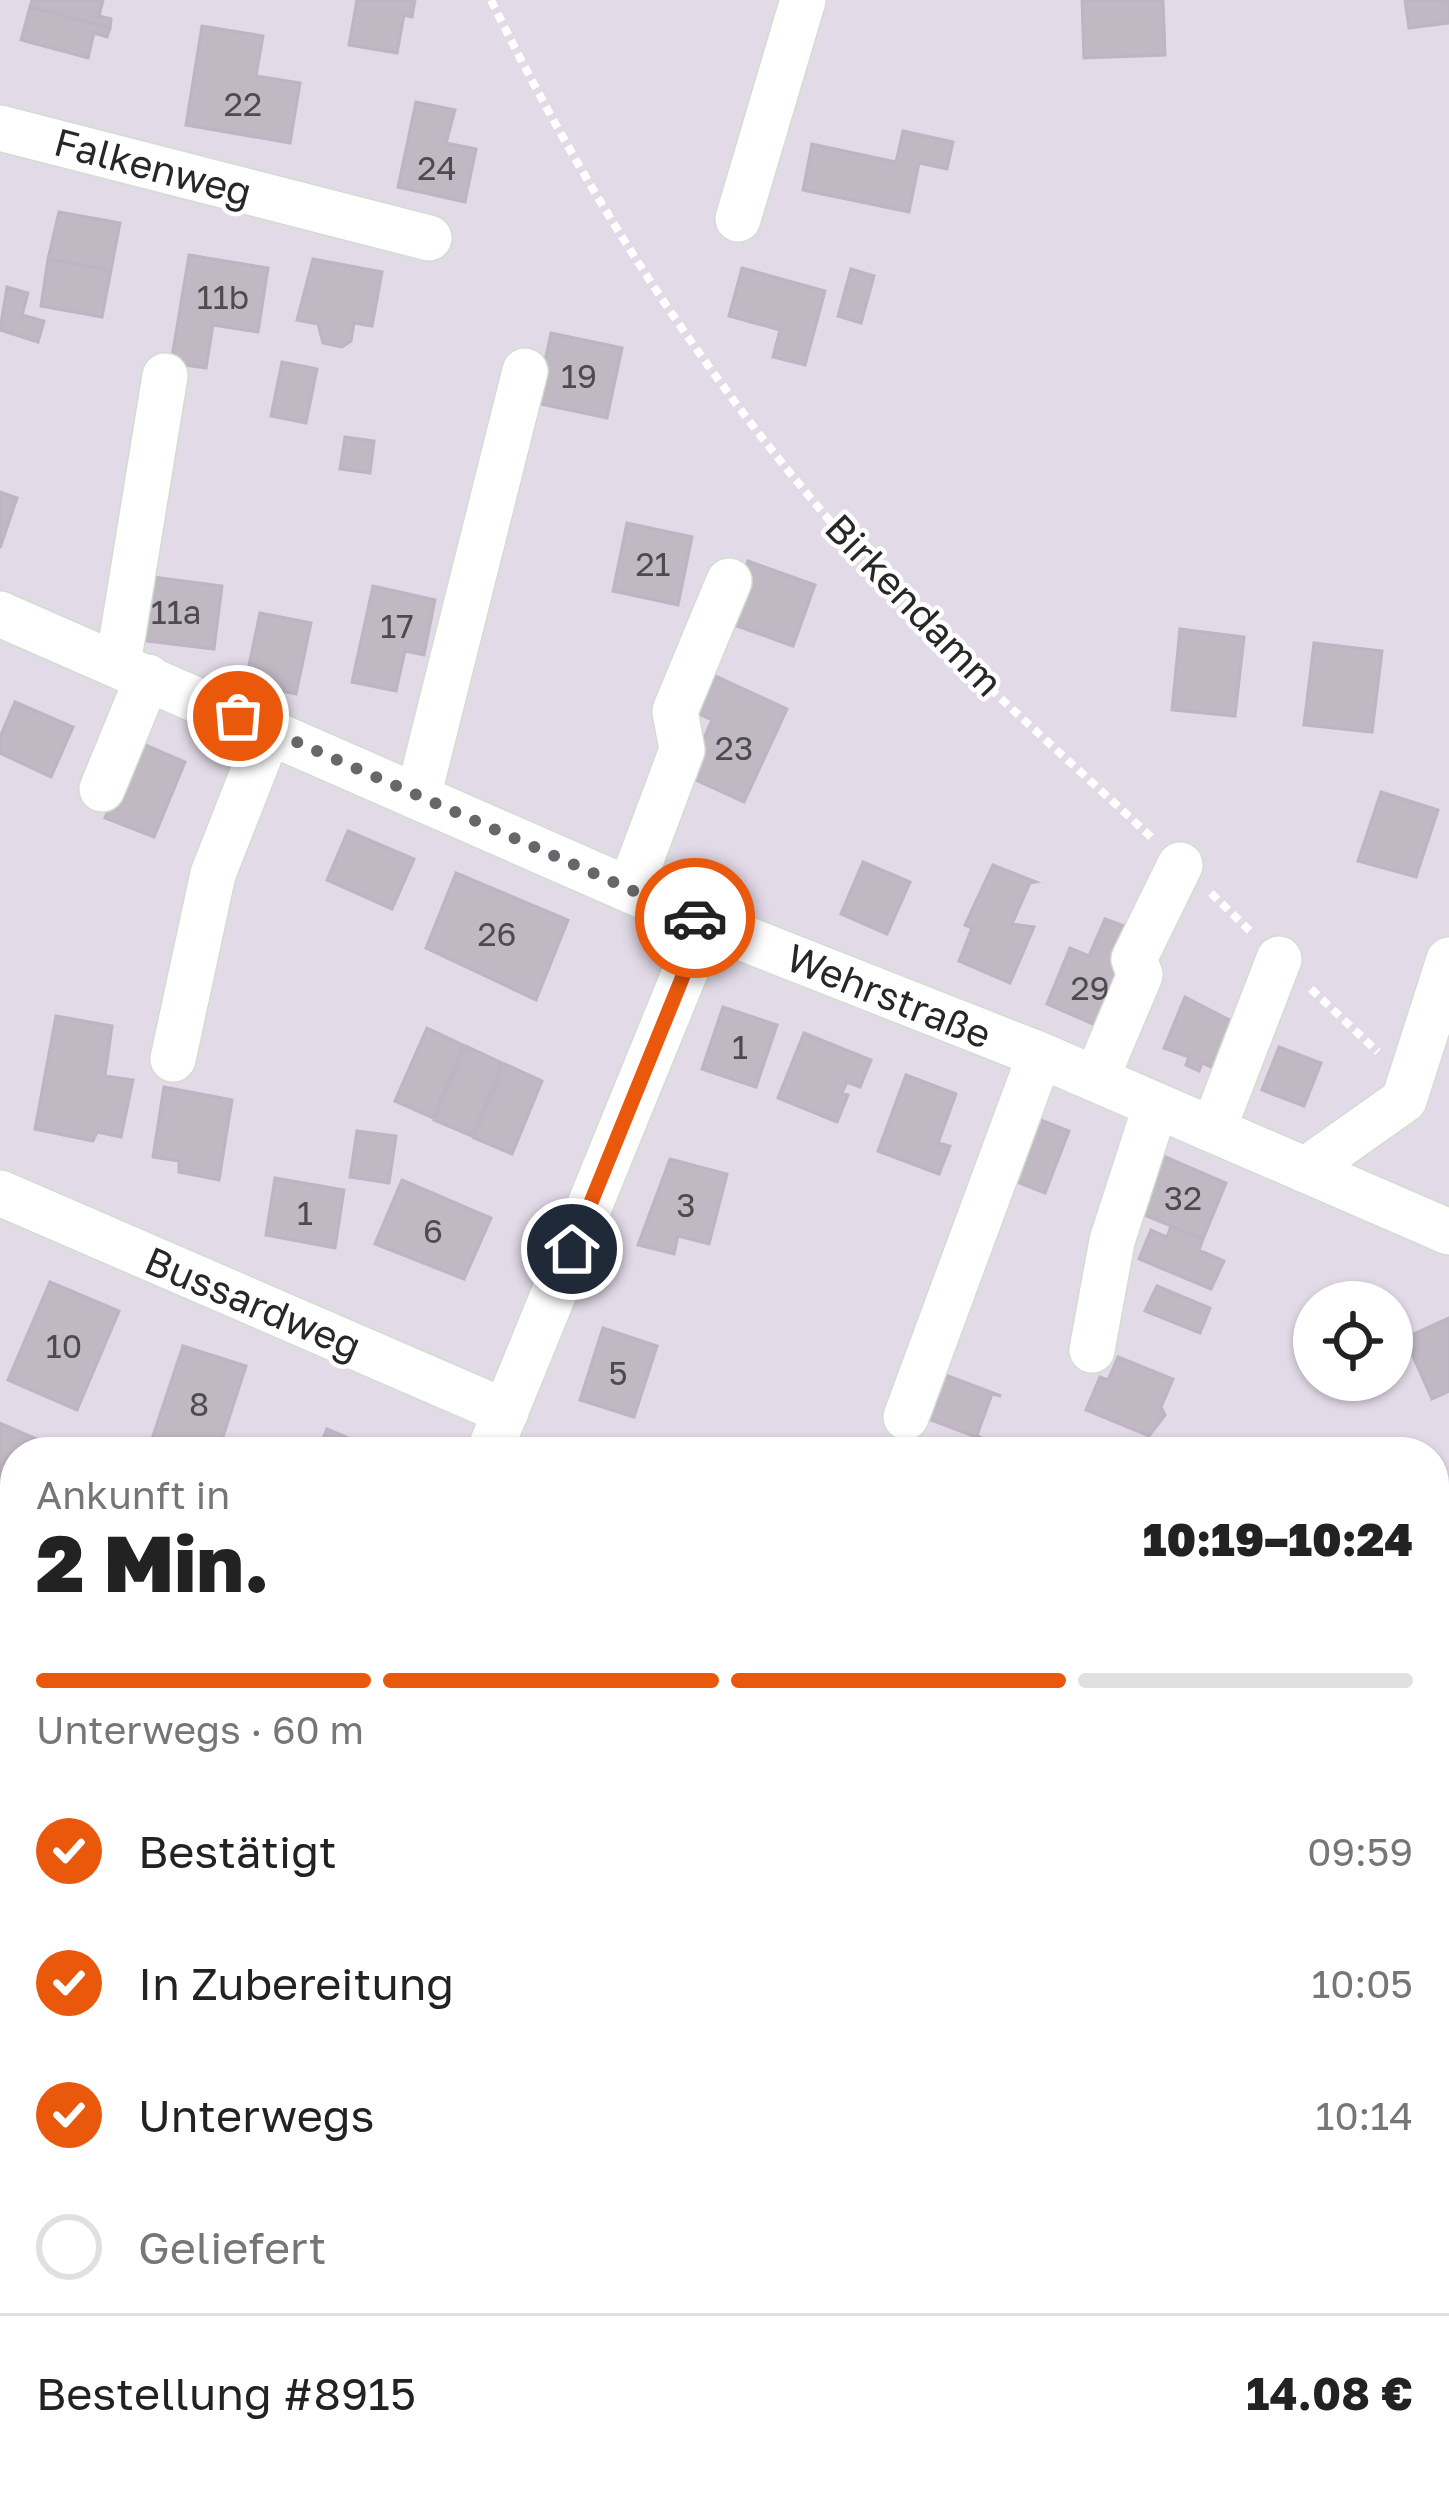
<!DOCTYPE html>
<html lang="de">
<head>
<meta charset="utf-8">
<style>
	body { margin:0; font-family:"Golos Text",sans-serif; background:#f2f2f2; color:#222; height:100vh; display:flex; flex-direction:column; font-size:45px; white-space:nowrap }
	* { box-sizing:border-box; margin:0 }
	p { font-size:39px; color:#767676 }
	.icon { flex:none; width:66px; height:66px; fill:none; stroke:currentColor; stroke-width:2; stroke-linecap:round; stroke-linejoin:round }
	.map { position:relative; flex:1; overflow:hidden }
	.panel { position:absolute; left:0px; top:1437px; width:1449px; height:1059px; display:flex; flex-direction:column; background:#fff; border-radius:48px 48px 0 0; box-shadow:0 3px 9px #0004 }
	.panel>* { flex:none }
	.buttons { position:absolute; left:1293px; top:1281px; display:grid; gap:24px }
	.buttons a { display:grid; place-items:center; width:120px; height:120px; border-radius:50%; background:#fff; box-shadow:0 3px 9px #0004; font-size:60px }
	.pin { position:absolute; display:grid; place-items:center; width:102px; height:102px; color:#fff; margin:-51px; border:6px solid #fff; border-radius:50%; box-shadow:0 3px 12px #0007 }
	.courier { position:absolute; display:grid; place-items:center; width:120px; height:120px; margin:-60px; border:9px solid #ea580c; border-radius:50%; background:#fff; color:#222; box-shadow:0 3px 15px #0007 }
	.summary em { font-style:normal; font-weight:800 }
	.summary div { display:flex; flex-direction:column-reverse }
	.summary { display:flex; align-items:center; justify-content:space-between; height:204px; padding:0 36px }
	h1 { font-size:78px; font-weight:800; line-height:90px }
	.bar { display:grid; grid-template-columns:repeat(4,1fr); gap:18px 12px; align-content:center; height:144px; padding:0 36px }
	.bar i { height:15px; border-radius:9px; background:#e0e0e0 }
	.bar .selected { background:#ea580c }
	.bar p { grid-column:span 4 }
	.line { display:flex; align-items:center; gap:30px; padding:0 36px; border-top:3px solid #e0e0e0 }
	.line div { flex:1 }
	ol { padding:0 36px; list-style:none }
	li { display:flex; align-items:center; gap:36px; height:132px }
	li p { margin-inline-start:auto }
	li .icon { padding:12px; border-radius:50%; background:#ea580c; color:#fff; stroke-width:4 }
	li:last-child { color:#767676 }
	li i { width:66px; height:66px; border:6px solid #e0e0e0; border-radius:50% }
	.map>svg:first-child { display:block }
	.green { fill:#d99bac }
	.water { fill:#bde077 }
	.building { fill:#c0b8c3; stroke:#beb4c3; stroke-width:3 }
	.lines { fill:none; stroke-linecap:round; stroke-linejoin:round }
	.minor-casing { stroke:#d1decf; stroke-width:48 }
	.path { stroke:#fff; stroke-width:8; stroke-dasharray:9 6; stroke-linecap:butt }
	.minor { stroke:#fff; stroke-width:45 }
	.done { stroke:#69666b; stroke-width:12; stroke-dasharray:0 21.6 }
	.route { stroke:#ea580c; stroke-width:15 }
	.labels { text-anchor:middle; stroke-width:9; stroke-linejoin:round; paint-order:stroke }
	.number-label { font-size:33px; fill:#4d4b4e }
	.street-label { font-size:39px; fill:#272727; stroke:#fff }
</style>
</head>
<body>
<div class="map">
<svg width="1449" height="2495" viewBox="0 0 1449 2495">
	<rect width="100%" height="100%" fill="#e3dae8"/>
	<!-- green -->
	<path class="green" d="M0 1709 15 1715V2481H760V2495H0Z
		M1434 2259 1449 2265V2495H1198L1187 2481H1434Z"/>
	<!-- water -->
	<path class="water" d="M760 2481H1187L1198 2495H760Z"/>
	<!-- building -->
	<path class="building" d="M32 0H103L99 16 111 19 110 28 30 7Z
		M357 0H415L412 17 404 15 397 53 349 45Z
		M1082 0H1163L1165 55 1084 58Z
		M1405 0H1449V23L1409 28Z
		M30 7 110 28 107 37 94 33 88 58 21 40Z
		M202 26 263 36 256 76 300 83 290 143 186 125Z
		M416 102 455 110 446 143 476 149 465 202 398 187Z
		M903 131 953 142 947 169 919 163 909 212 803 190 812 144 896 162Z
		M59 212 120 223 111 270 48 259Z
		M189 255 268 268 258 332 213 325 206 368 171 363Z
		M48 259 111 270 102 317 41 306Z
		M313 259 382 272 372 326 354 323 351 341 342 347 323 343 318 324 297 320Z
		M742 268 825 291 805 365 773 357 780 330 729 316Z
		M851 269 874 276 861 323 838 316Z
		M7 287 28 293 22 315 44 321 38 342 0 330Z
		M551 333 622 348 607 418 536 403Z
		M282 362 317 369 306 423 271 416Z
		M345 437 374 441 370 473 340 469Z
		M0 492 17 498 0 548Z
		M627 523 692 537 678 605 613 591Z
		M748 561 815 585 793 646 726 622Z
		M138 575 222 586 214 649 130 639Z
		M373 586 435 600 424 655 405 651 396 691 352 682Z
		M260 613 311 623 296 694 245 684Z
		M1180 629 1244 637 1235 716 1172 710Z
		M1314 643 1382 651 1372 732 1304 725Z
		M707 672 787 709 744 802 687 776 712 720 690 710Z
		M15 702 73 727 51 777 0 753V737Z
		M136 741 185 762 154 837 105 818Z
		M1381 792 1438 810 1416 877 1358 861Z
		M348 831 414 859 392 909 327 880Z
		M863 862 910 882 887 934 841 914Z
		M993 865 1036 882 1030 883 1012 924 1034 927 1010 983 959 961 972 928 965 925Z
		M456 873 568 920 536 1000 426 948Z
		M1105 919 1137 931 1109 1031 1047 1004 1070 948 1089 956Z
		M1185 997 1243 1027 1224 1072 1202 1063 1199 1071 1186 1065 1189 1057 1164 1048Z
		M723 1007 777 1025 756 1087 702 1069Z
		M56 1016 112 1026 105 1076 133 1080 121 1137 97 1132 93 1141 35 1129Z
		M427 1028 463 1045 433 1118 395 1101Z
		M804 1033 871 1060 860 1087 847 1082 842 1093 848 1095 837 1122 778 1098Z
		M466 1046 502 1063 472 1136 434 1120Z
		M1279 1047 1321 1063 1304 1106 1262 1090Z
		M505 1064 542 1081 512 1154 474 1138Z
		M906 1075 956 1094 938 1143 950 1146 939 1174 878 1151Z
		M164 1087 232 1100 219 1180 179 1172V1161L153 1157Z
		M1023 1113 1069 1131 1045 1193 999 1175Z
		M357 1131 396 1136 389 1183 350 1177Z
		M1163 1156 1226 1183 1203 1239 1139 1213Z
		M670 1159 727 1174 709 1244 678 1236 674 1254 638 1245Z
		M275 1178 344 1190 335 1248 266 1235Z
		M402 1180 491 1218 464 1279 375 1244Z
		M1171 1226 1203 1239 1199 1250 1224 1261 1211 1289 1139 1259 1151 1230 1167 1237Z
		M50 1282 119 1311 77 1410 8 1380Z
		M1157 1286 1210 1308 1200 1333 1145 1311Z
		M1449 1318V1391L1432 1399 1405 1338Z
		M603 1328 657 1346 634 1417 580 1400Z
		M183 1346 246 1366 218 1452H182L151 1442Z
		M1118 1357 1173 1379 1161 1407 1165 1415 1149 1436 1086 1410 1100 1377 1108 1380Z
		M940 1373 1001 1396 992 1394 977 1435 984 1440 923 1417Z
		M0 1423 39 1440 34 1452H15V1468L0 1462Z
		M327 1429 380 1452H317Z
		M0 1462 15 1468 11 1505 0 1500Z
		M1434 1610 1449 1616V1651L1438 1679Z
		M1434 1747 1449 1753 1435 1817H1434Z
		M1434 1958 1449 1964V2039L1441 2060 1434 2058Z"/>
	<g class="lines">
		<defs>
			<path id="minor" d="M0 128 429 238
				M738 219 803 0
				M0 614 705 923 1040 1055 1449 1232
				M118 664 165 376
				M102 789 148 677
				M419 793 525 371
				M630 889 682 750 675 711 729 581
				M173 1059 213 874 270 729
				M1096 1079 1140 975 1134 959 1180 865
				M1213 1130 1279 959
				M1305 1170 1404 1100 1449 960
				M0 1193 506 1412
				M1092 1350 1112 1241 1156 1105
				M906 1417 1040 1055
				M489 1452 705 923
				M0 1679 15 1686
				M1434 1887 1449 1893
				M602 2481 608 2495"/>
		</defs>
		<!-- minor casing -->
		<use href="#minor" class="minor-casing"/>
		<!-- path -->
		<path class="path" d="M491 0C596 215 726 411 888 586 970 675 1064 755 1152 838
			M1211 893 1252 933
			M1311 989 1378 1052
			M1248 2481 1253 2495"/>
		<!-- minor -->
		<use href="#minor" class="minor"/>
	</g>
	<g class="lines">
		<!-- done -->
		<path class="done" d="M238 716 695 918"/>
		<!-- route -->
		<path class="route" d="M572 1249 705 922 695 918"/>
	</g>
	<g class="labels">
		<!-- number labels -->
		<g class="number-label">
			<text x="243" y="116">22</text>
			<text x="437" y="180">24</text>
			<text x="223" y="309">11b</text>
			<text x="579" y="388">19</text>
			<text x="653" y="576">21</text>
			<text x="176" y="624">11a</text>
			<text x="397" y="638">17</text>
			<text x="734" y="760">23</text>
			<text x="497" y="946">26</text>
			<text x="1090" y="1000">29</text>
			<text x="740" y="1059">1</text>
			<text x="1183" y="1210">32</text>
			<text x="686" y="1217">3</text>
			<text x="305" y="1225">1</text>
			<text x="433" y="1243">6</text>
			<text x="64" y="1358">10</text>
			<text x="618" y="1385">5</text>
			<text x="199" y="1416">8</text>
		</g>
		<!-- street labels -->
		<g class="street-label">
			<text transform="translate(153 167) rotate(15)" y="14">Falkenweg</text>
			<text transform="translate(914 605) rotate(46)" y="14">Birkendamm</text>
			<text transform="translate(889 996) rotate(22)" y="14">Wehrstraße</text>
			<text transform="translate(253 1303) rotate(23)" y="14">Bussardweg</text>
		</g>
	</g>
</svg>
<div class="buttons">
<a><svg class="icon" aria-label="locate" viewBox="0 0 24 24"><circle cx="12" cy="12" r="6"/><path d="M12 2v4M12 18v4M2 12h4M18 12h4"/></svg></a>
</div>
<div class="pin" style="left:238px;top:716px;background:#ea580c"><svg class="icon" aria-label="bag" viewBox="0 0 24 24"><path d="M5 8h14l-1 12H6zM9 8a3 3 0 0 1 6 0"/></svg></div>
<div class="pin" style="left:572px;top:1249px;background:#1f2937"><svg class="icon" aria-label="home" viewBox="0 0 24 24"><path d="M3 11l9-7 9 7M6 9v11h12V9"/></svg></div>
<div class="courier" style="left:695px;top:918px"><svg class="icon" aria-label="car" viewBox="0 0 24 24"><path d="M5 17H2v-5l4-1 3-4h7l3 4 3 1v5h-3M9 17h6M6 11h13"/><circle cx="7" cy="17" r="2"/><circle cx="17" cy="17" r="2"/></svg></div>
<section class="panel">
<div class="summary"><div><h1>2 Min.</h1><p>Ankunft in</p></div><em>10:19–10:24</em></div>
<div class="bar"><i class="selected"></i><i class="selected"></i><i class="selected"></i><i></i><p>Unterwegs · 60 m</p></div>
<ol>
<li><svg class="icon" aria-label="check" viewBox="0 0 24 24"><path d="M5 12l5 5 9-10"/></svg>Bestätigt<p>09:59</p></li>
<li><svg class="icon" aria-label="check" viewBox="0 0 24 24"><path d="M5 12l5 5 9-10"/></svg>In Zubereitung<p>10:05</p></li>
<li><svg class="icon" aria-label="check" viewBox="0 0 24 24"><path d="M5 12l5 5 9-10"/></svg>Unterwegs<p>10:14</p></li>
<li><i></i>Geliefert</li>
</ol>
<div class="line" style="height:156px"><div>Bestellung #8915</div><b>14.08 €</b></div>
</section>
</div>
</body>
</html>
